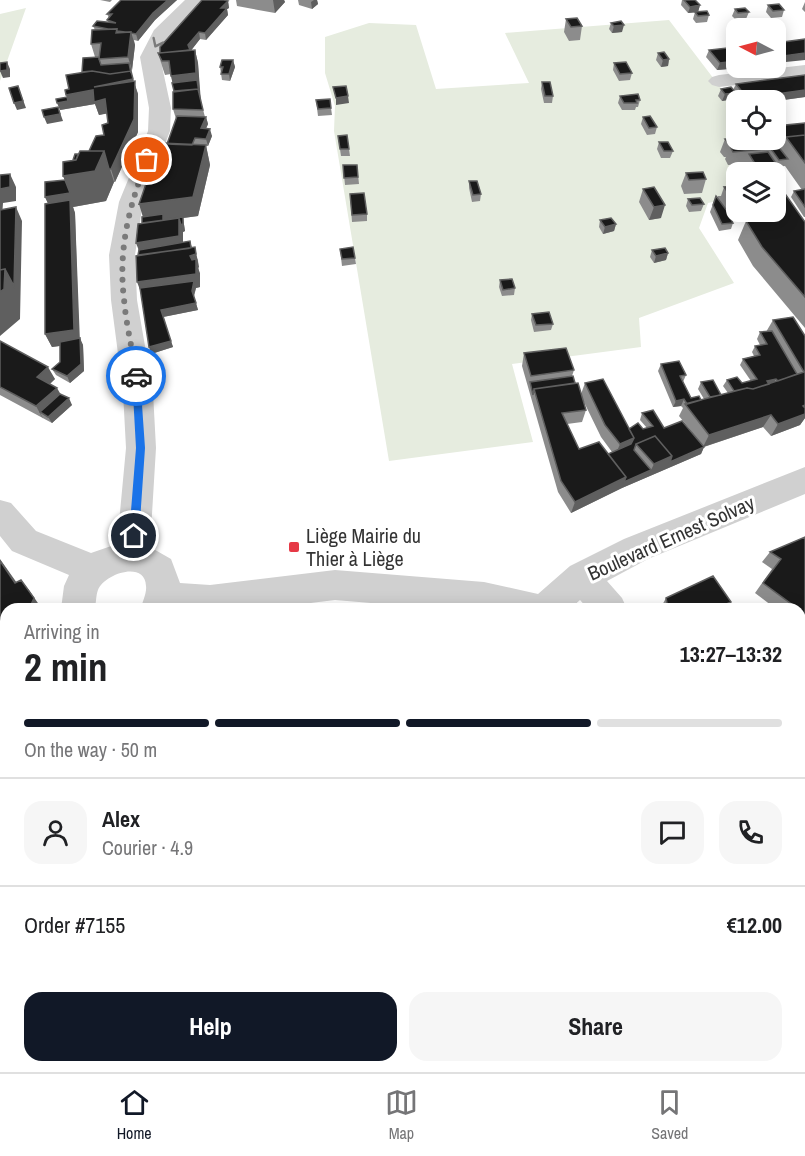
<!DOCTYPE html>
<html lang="en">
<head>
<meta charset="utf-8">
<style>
	body { margin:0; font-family:"Archivo Narrow",sans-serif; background:#f6f6f6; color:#202124; height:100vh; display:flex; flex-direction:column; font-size:22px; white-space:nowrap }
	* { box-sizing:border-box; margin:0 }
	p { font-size:20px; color:#757577 }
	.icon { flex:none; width:33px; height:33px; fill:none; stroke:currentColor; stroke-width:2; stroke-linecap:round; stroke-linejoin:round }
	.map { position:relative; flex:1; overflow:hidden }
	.panel { position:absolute; left:0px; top:603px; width:806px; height:470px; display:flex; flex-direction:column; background:#fff; border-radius:18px 18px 0 0; box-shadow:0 3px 15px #0003 }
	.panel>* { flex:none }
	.needle { width:39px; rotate:276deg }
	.buttons { position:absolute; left:726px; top:18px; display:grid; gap:12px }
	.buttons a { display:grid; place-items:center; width:60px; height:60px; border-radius:12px; background:#fff; box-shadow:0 3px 15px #0003; font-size:30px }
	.pin { position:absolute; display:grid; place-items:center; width:51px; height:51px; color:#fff; margin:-26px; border:3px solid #fff; border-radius:50%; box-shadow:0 2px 6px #0007 }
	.courier { position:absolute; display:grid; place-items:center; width:60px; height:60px; margin:-30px; border:4px solid #1a73e8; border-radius:50%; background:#fff; color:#222; box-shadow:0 2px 8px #0007 }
	.head em { font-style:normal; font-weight:700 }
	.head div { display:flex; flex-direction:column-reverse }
	.head { display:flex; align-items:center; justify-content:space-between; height:102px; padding:0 24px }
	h1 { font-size:39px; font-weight:700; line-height:45px }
	.bar { display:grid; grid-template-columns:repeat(4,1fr); gap:9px 6px; align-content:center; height:72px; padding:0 24px }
	.bar i { height:8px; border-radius:4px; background:#e0e0e0 }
	.bar .active { background:#111827 }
	.bar p { grid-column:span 4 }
	.line { display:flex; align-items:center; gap:15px; padding:0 24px; border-top:2px solid #e0e0e0 }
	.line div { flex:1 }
	.round { display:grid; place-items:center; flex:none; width:63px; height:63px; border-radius:18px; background:#f6f6f6 }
	.cta { display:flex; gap:12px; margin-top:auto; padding:12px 24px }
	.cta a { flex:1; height:69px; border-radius:18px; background:#111827; color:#fff; font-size:24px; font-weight:700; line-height:69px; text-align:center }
	.cta a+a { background:#f6f6f6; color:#202124 }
	.menu { display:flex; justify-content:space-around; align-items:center; height:84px; border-top:2px solid #e0e0e0; background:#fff; font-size:16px; color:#757577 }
	.menu a { display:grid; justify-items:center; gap:3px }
	.menu .active { color:#111827 }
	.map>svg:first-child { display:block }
	.green { fill:#e6ecdf }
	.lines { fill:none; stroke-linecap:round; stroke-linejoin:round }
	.minor { fill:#d0d0d0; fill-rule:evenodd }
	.wall { fill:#8c8c8c; fill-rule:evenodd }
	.shaded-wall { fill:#5f5f5f }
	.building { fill:#1a1a1a; stroke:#5f5f5f; stroke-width:1.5 }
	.oneway { stroke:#7a7a7a }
	.route { fill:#1a73e8 }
	.done { stroke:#7a7a7a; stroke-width:6; stroke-dasharray:0 10.8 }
	.poi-dot { fill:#e63946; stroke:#fff; stroke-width:2 }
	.labels { text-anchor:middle; stroke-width:6; stroke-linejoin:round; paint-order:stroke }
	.poi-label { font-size:20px; fill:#333; stroke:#fff; text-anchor:start }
	.street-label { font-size:20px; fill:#333; stroke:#fff }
</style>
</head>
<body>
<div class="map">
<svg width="805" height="1072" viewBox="0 0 805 1072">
	<rect width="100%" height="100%" fill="#fff"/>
	<!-- green -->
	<path class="green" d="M26 8 0 81V14Z
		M669 20 736 108V140L761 164 730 169 736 180V197L708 203 699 228 734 283 639 318 641 347 512 364 533 442 389 461 334 131 335 106 325 73V37L369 23 416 25 436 89 529 83 505 33Z"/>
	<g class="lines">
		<!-- minor -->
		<path class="minor" d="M185 0H206L170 36 160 57 171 108 170 131 143 202 135 255 137 300 153 392 156 448 150 547 171 559 180 583 210 585 335 570 484 582 538 594 570 566 624 539 805 467V494L648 559 607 581 622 598 627 609H588L580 600 570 609H443L335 600 262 609H141C142 602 147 593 146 586 145 560 104 574 98 590 96 595 96 603 95 609H61L64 586 69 575 12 551 0 536V500L11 503 36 531 91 553 117 544 126 448 123 392 111 300 109 255 119 202 148 131 149 108 140 57 154 30Z
			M805 65V77L719 87 712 85 708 81 712 77 719 75Z
			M6 671V708L0 711V674Z
			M800 715 805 717V756L800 754Z
			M354 1066H401L399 1072H353Z"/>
	</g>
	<!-- wall -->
	<path class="wall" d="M100 0H112L110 2Z
		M121 0H177L155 20 138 41 134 40 135 45 132 70H130L138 94V132L115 182H114L106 201 73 207 75 213 79 338 83 345 84 371 70 383 56 375 52 369 60 362V346L52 347 45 334 48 203 45 197 65 180 63 176 73 160 78 154 89 151 104 135 108 123 107 113 99 115 95 104 60 110 67 97 69 89 95 57 91 44 95 30 93 26 108 22 107 20 109 18 107 14Z
		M236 0H284L285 2 275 13 237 6Z
		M298 0H317L318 4 312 9 299 5Z
		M682 0H695L700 5 698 12 688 13 681 5Z
		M228 1 229 8 227 9 228 15 206 40 200 39 191 50H195L198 63 200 98 205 117H206L208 124 206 129 212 136 208 146H206L210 165 198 216 183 218 185 231 183 232V242L191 247 198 260 200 287 196 288 194 297 198 310 163 317 173 347 151 354 138 255 142 223 176 119 173 109 174 91 171 74 165 75 162 66 158 53H160Z
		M805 2V12L802 9Z
		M768 5 784 10 782 17 771 18 766 12Z
		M735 9 749 12 746 19 736 20 732 16Z
		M695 12 709 15 707 22 696 23 693 19Z
		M566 19 582 26 580 40 569 41 564 32Z
		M611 23 622 32 612 33 609 29Z
		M709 50 736 68H740L717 70 706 57Z
		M658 53 669 59 668 66 661 67 656 60Z
		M233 60 235 67 230 81 222 80 220 67Z
		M614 63 632 73 630 80 619 81 613 70Z
		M805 75V97L776 101 741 100 735 93 733 99 722 101 718 96 721 89 733 90 736 84Z
		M542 82 553 96 552 103H544L541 89Z
		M620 96 640 100 638 107H636L635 110H622L618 103Z
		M316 100 331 108 332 115 318 116Z
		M643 117 657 127 655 134 647 135 641 124Z
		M805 123V217H804L791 197 794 191 802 190 785 166 776 167 774 172H747L743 168 745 164 728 165 725 159 726 157H724L720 152 725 139 776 140V126Z
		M338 136 349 149 350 156H341Z
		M659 142 673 151 670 158H661L657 149Z
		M343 165H357L359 184 345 185Z
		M686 173 706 179 702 193 684 194 681 186Z
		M469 181 481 194 480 201 472 202 469 188Z
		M776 182 805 222V328L753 266 738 240 746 221 761 219 760 217 732 220 733 223 731 229 719 231 710 212 716 196 717 198 718 196H721L724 187 736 186V212H776Z
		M643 189 661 218 649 220 639 202Z
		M350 194 367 214V221L352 222Z
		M688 199 704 204 701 211 689 212 686 206Z
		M600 220 616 224 614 231 603 234 599 227Z
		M340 249 355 258 356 264 342 266Z
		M652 250 668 253 666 260 654 263 650 257Z
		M500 280 515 288 514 295 502 296 499 287Z
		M532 314 553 324 551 330 534 332 531 320Z
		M773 320 805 336V418L800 425 771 436 763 427 704 447 701 454 622 488 571 513 558 492 522 366 524 353 574 370 572 376 575 383 581 394 585 383 629 429H643L647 428 640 420 642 413 664 428 692 432 679 416 683 408 681 406 673 407 658 371 661 364 686 375 683 382 691 398 701 400 704 399 698 389 701 382 721 395 728 393 723 386 727 380 742 383 751 381 740 365 743 359 754 356 752 352 755 346 760 345 757 339 760 332H766ZM582 398 601 437 612 452 608 454 579 449 567 424 582 422 586 410Z
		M0 341 55 379 50 384 72 405 52 423 0 395Z
		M805 537V630L800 626V609H776L755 593 772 569 762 562 770 552Z
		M666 598 726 609H660Z
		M800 656 805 660V708L800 705Z
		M517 1066H661V1072H516Z"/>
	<!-- shaded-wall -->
	<path class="shaded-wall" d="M168 0H177L155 20 138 41 136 34 153 13Z
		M273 0H284L285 2 275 13Z
		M314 0H317L318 4 312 9 311 2Z
		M228 1 229 8 227 9 228 15 206 40 205 33 221 8Z
		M700 5 698 12 688 13 690 7Z
		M624 25 622 32 612 33 614 26Z
		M131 32 135 45 132 70 128 57Z
		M199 32 200 39 190 52 188 45Z
		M195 50 198 63 201 102 174 90 171 76Z
		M805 53V60L776 63V57Z
		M669 59 668 66 661 67 663 60Z
		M233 60 235 67 230 81 229 74Z
		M736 61V68H740L717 70 720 63Z
		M7 62 10 69V77L3 78 0 71Z
		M133 79 138 94V132L115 182 111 169 134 119 94 87Z
		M18 86 26 108 17 110 14 103Z
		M93 90 105 99 110 113 99 115 95 104 60 110 57 103 68 101 66 95Z
		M805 90V97L776 101 746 100 747 98Z
		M736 93 733 99 722 101 725 94Z
		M348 96 349 103 336 105V98Z
		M58 107 63 121 47 124 44 117Z
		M206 117 208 124 203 135 201 128Z
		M210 129 212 136 208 146 206 139Z
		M206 145 210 165 198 216 183 218 185 231 183 232V250L141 256 136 243 145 224 139 204Z
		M104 151 114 182 106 201 73 207 75 213 80 343 52 347 45 334 51 210 45 197 70 193 63 176Z
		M10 174 16 187V201L3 203 2 217 0 218V189Z
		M665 205 661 218 649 220 654 207Z
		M16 207 22 221 20 319 0 336V288L5 269Z
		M616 224 614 231 603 234 605 227Z
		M190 241 192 248 195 247 199 267 198 268 200 273V287L196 288 193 298 142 295 137 282 141 269Z
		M668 253 666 260 654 263 656 256Z
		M196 303 198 310 163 317 161 310Z
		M80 338 83 345 84 371 70 383 67 376Z
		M171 341 173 347 151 354 149 347Z
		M48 367 55 379 44 389 37 377Z
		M776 379 772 385 764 388 767 381Z
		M57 388 64 400 40 412 43 419 36 406Z
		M69 398 72 405 52 423 48 417Z
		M684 399 681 406 673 407 676 401Z
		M805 405V418L800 425 771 436 778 424Z
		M771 415 763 427 703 447 709 435Z
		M634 438 629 450 615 456 620 444Z
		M704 447 701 454 622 488 624 482 651 470 654 464 672 456Z
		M626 477 622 488 571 513 575 502Z
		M0 559 24 593 15 583 0 561Z
		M21 580 29 590 42 609H29Z
		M731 602 726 609H720L722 606Z
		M6 637V652L0 656V641Z
		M302 1066H305L303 1072H300Z
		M207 1069 214 1072H205L201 1070Z"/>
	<!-- building -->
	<path class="building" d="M121 0H168L153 13 136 34 131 33V32H125L117 31V29H108L93 26 97 21 116 23 107 20 112 14H107Z
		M202 0H224L228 1 221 8H227L205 33 199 32 188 45 190 50 160 53V47Z
		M684 0H695L700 5 690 7Z
		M779 4 784 10 773 11 768 5Z
		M745 8 749 12 738 13 735 9Z
		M707 11 709 15 698 16 695 12Z
		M577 18 582 26 571 27 566 19Z
		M621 21 624 25 614 26 611 23Z
		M117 29 116 33 131 32 128 57 99 59 101 43 91 44 92 30Z
		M805 39V53L776 57V43Z
		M736 47V61L720 63 709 50Z
		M195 50 196 73 171 76 169 61H162L158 53Z
		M664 52 669 59 663 60 658 53Z
		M99 57V59L101 65 129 63 131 73V71L110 74 92 71 82 72 83 58Z
		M222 60H233L229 74H221L223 67H220Z
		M7 62V70L0 71V63Z
		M626 62 632 73 620 74 614 63Z
		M92 71 110 74 131 71 133 79 94 87 135 81 134 119 111 169H109L104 151H89L96 136 104 135 102 125 108 123 105 99 94 102 93 90 66 95 65 90 69 89 66 75Z
		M805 75V90L747 98 736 84Z
		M197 80 199 93 198 89 174 91 172 83Z
		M542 82H550L553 96H545Z
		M18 86 23 101 14 103 9 88Z
		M346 86 348 96 336 98 333 87Z
		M731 87 736 93 725 94 721 89Z
		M198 89 203 110 173 109V92Z
		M638 94 640 100H636L637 103H624L620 96Z
		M67 97 68 101 57 103 56 99Z
		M330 99 331 108 318 109 316 100Z
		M58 107 60 114 44 117 42 110Z
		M177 116 206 117 201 128 210 129 206 139 195 138 192 145 167 144Z
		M650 116 657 127 649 128 643 117Z
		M805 123V135L786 137 784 143 776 132V126Z
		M347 135 349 149H340L338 136Z
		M805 135V163L786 137Z
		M736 138V140H757L758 142 729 144 725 139Z
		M659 142H668L673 151H664Z
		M160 143 206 145 193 197 139 204Z
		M759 143 763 149 733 152 730 146Z
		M777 145 788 159 779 160 769 146Z
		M80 151H104L95 171 63 176V162L76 160Z
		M768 152 777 165 757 167 749 154Z
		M75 154H78L76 160H73Z
		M343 165H357L358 177 344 178Z
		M703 172 706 179 689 180 686 173Z
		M10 174V187L0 189V175Z
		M65 180 70 193 45 197V182Z
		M469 181H477L481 194 473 195Z
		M776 181 805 222V297L762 247 746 221 781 216 776 208Z
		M736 186V198L732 199 724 187Z
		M654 187 665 205 654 207 643 189Z
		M805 189V207L794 191Z
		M364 193 367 214 352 215 350 194Z
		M716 196 727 211 736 210V212H752L728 214 733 223 722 224 713 205Z
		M700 198 704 204 692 205 688 199Z
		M70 200 74 330 45 334V204Z
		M16 207 14 286 5 269 0 270V210Z
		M163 214V219L183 217V224L181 225 179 218 142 223V217Z
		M179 218V236L136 243 138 224Z
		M611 218 616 224 605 227 600 220Z
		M190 241 191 248 138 255 139 250Z
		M195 247 196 254 190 256 192 260 196 259V274L137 282 136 256Z
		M353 247 355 258 342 259 340 249Z
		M665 248 668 253 656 256 652 250Z
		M5 269 4 289 0 292V270Z
		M512 279 515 288 503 290 500 280Z
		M194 281 192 291 196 303 161 310 171 341 149 347 140 288Z
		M549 312 553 324 536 325 532 314Z
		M793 317 805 336V405L803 406 805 408V414L778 424 771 415 709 435 685 404 747 388 753 389 804 372 773 320Z
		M772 331 797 374 778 381 776 379 767 381 769 384 753 389 747 388 734 391 727 380 737 377 742 383 757 379 743 359 760 355 755 346 767 344 760 332Z
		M80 338 81 364 67 376 52 369 60 362V342Z
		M0 341 48 367 37 377 57 388 36 406 0 387Z
		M566 348 574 370 531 376 524 353Z
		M679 361 686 375 680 376 691 398 699 396 701 400 687 404 684 399 676 401 661 364Z
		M573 376 575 383 534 389 533 395 530 382Z
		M603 379 634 438 620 444 605 425 585 383Z
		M713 380 721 395 710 397 701 382Z
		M578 383 586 410 562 413 579 449 599 442 626 477 575 502 561 481 534 389Z
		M60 394 69 398 48 417 40 412Z
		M653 410 664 428 682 421 704 447 670 462 672 456 655 436 636 444 634 450 651 470 624 482 626 477 608 454 631 444 634 438 629 429 638 423 643 429 653 426 642 413Z
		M655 436 672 456 654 464 636 444Z
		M805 537V614L763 583 781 559 770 552Z
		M0 561 15 583 21 580 34 598 29 609H6V637L0 641Z
		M713 576 731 602 722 606 725 609H668L666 598Z
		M411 606 434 609H410Z
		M800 656 805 660V663L800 660Z
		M800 660 805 663V694L800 690Z
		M231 1066H302L300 1072H229Z
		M524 1066H661V1072H523Z"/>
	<!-- one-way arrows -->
	<defs><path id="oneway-chevron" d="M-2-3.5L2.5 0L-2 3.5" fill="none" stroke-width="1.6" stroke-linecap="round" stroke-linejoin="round" transform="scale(1.5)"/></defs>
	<use class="oneway" href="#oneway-chevron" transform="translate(157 43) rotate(116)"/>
	<!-- route -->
	<path class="route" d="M136 373 140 376 145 448 139 536 134 540 129 536 136 448 132 376Z"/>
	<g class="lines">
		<!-- done -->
		<path class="done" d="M136 376C133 351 126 325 124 299 118 250 129 206 147 160"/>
	</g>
	<!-- markers -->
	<rect class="poi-dot" x="288" y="541" width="12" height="12" rx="3"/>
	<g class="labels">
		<!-- poi labels -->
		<g class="poi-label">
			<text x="306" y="543">Liège Mairie du<tspan x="306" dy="23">Thier à Liège</tspan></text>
		</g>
		<!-- street labels -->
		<g class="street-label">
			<text transform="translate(671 538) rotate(-24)" y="7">Boulevard Ernest Solvay</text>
		</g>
	</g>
</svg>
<div class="buttons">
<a><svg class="needle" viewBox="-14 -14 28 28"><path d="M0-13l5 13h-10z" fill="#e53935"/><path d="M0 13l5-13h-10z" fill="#757577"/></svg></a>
<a><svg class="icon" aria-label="locate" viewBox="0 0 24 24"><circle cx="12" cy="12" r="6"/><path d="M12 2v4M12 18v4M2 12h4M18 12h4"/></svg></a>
<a><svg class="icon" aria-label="layers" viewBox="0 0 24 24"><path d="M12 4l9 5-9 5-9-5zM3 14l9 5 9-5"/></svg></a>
</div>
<div class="pin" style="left:147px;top:160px;background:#ea580c"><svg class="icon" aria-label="bag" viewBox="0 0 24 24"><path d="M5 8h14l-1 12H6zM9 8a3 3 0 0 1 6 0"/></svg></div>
<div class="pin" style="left:134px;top:536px;background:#1f2937"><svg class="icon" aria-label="home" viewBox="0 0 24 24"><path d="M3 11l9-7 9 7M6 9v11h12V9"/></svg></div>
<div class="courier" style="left:136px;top:376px"><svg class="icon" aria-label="car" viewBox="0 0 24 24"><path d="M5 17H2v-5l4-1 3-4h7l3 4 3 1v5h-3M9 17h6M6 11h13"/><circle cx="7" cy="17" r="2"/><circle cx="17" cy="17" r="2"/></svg></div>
<section class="panel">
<div class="head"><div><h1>2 min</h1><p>Arriving in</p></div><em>13:27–13:32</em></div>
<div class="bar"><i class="active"></i><i class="active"></i><i class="active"></i><i></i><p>On the way · 50 m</p></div>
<div class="line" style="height:108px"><a class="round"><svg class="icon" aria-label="person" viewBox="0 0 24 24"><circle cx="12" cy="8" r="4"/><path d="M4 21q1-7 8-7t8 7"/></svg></a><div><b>Alex</b><p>Courier · 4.9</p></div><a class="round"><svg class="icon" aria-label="chat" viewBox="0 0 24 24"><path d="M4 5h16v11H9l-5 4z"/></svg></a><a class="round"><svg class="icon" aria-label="phone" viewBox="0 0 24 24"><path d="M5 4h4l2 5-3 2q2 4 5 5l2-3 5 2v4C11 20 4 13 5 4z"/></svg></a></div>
<div class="line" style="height:78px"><div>Order #7155</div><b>€12.00</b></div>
<div class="cta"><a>Help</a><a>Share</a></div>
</section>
</div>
<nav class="menu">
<a class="active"><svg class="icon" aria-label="home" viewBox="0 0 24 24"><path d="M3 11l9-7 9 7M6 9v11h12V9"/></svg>Home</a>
<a><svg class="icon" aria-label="map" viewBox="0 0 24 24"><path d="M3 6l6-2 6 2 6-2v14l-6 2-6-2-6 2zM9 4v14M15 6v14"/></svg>Map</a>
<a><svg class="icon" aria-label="saved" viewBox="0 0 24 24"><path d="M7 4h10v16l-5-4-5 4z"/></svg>Saved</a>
</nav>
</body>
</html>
